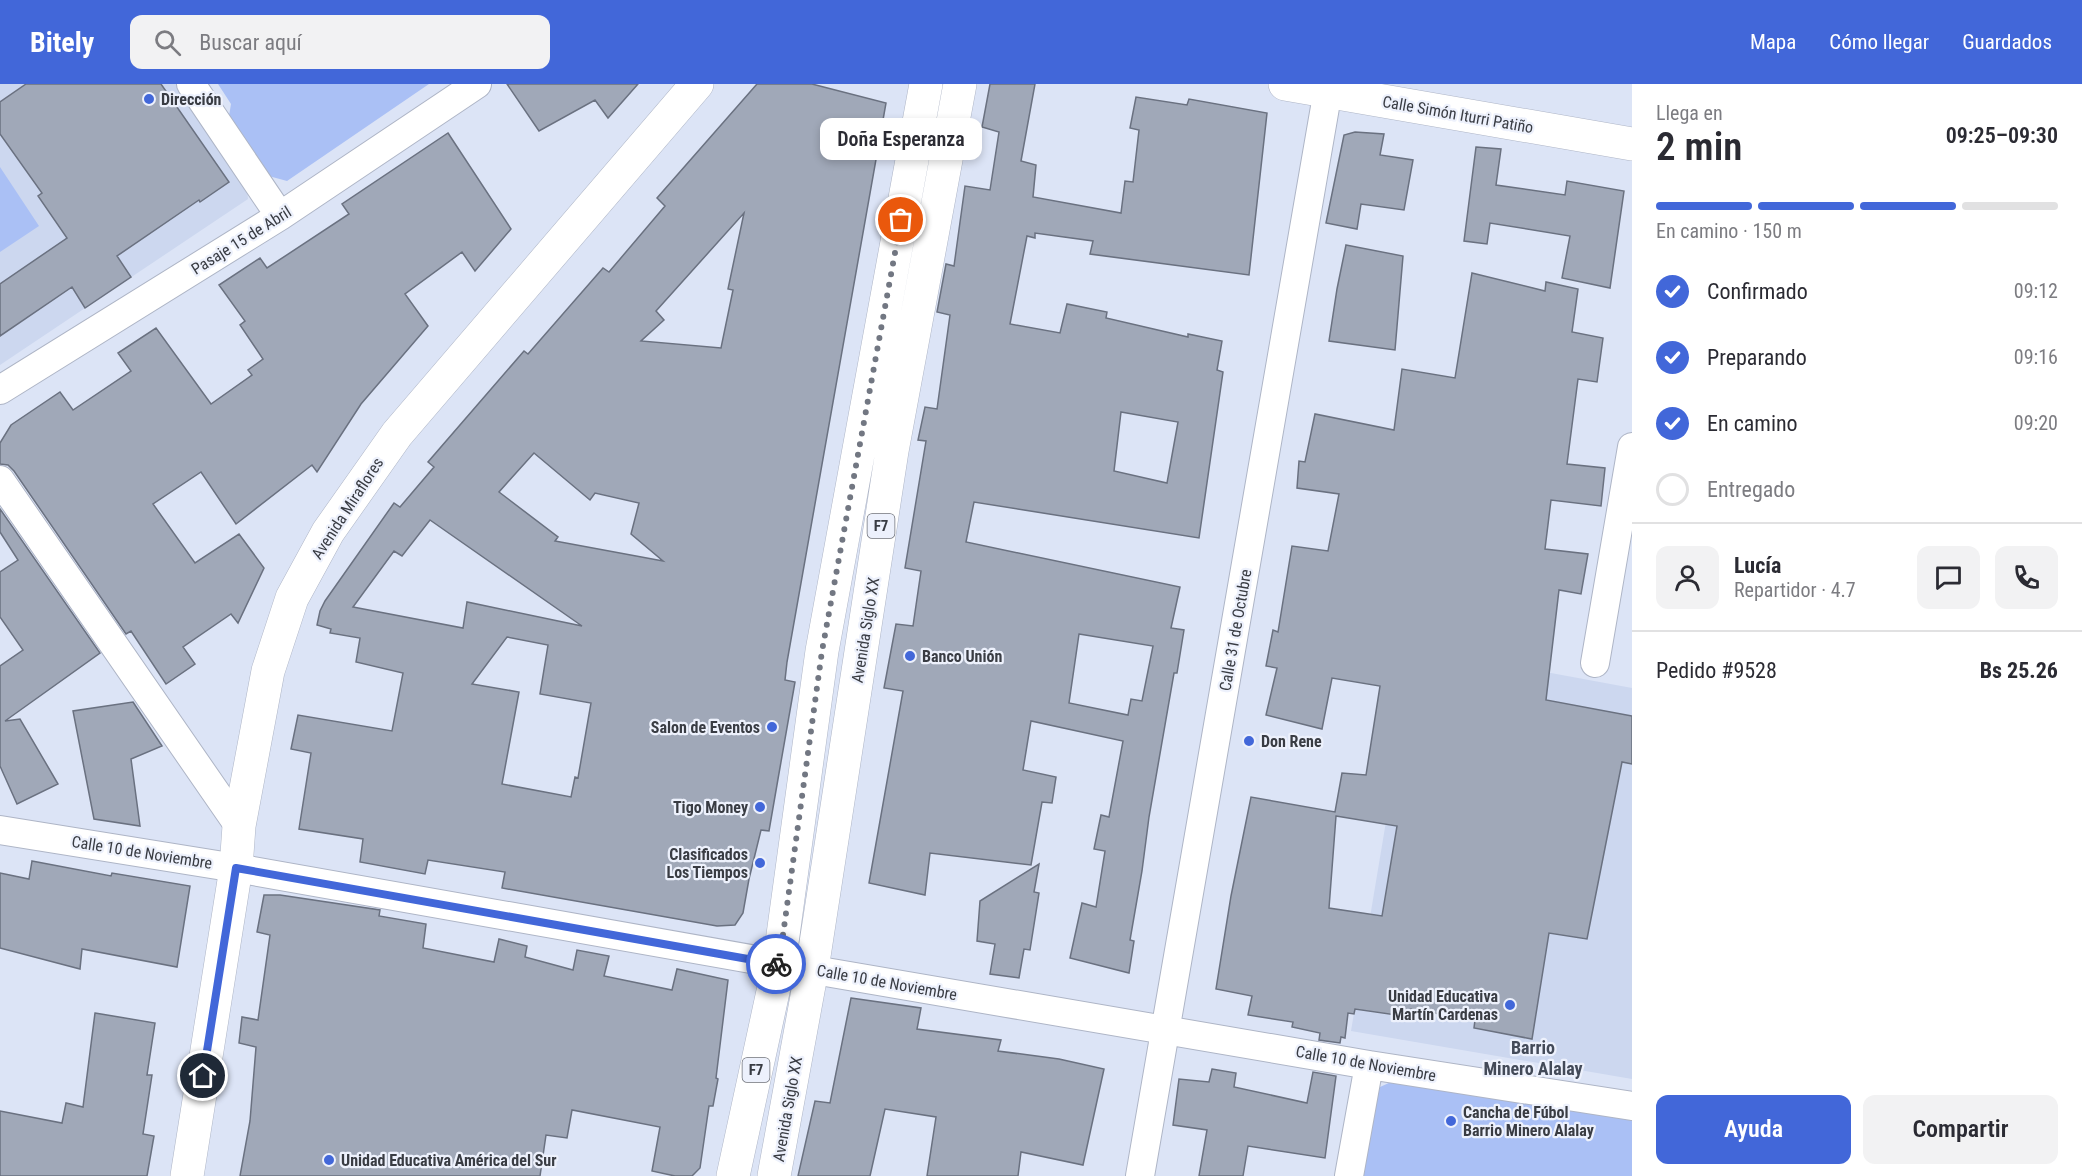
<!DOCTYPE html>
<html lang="es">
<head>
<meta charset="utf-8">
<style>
	body { margin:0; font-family:"Roboto Condensed",sans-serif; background:#f2f2f3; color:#2b2b33; height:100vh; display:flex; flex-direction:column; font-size:22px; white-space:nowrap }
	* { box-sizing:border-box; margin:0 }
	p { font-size:20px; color:#7c7c81 }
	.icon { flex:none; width:33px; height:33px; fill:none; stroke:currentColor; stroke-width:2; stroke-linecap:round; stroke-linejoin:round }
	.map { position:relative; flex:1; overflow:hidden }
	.drawer { display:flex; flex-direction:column; background:#fff; width:450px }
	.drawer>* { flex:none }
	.pin { position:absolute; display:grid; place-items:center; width:51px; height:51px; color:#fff; margin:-26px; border:3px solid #fff; border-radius:50%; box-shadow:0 2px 6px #0007 }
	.courier { position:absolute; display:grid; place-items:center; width:60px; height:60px; margin:-30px; border:4px solid #4267d9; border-radius:50%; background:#fff; color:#222; box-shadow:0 2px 8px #0007 }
	.bubble { position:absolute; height:42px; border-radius:12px; background:#fff; box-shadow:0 3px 9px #0003; font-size:20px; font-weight:600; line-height:42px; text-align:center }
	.summary em { font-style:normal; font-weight:600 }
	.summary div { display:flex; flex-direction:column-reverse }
	.summary { display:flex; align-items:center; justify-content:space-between; height:102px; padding:0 24px }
	h1 { font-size:39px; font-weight:600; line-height:45px }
	.bar { display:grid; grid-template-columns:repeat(4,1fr); gap:9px 6px; align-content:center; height:72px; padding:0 24px }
	.bar i { height:8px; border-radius:4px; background:#e1e1e2 }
	.bar .selected { background:#4267d9 }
	.bar p { grid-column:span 4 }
	.line { display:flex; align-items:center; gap:15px; padding:0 24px; border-top:2px solid #e1e1e2 }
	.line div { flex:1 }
	.round { display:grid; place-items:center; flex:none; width:63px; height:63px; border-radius:12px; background:#f2f2f3 }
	ol { padding:0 24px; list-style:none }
	li { display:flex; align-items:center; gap:18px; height:66px }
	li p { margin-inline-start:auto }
	li .icon { padding:6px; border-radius:50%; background:#4267d9; color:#fff; stroke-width:4 }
	li:last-child { color:#7c7c81 }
	li i { width:33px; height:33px; border:3px solid #e1e1e2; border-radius:50% }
	.action { display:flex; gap:12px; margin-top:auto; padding:12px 24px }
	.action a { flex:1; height:69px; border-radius:12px; background:#4267d9; color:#fff; font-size:24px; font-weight:600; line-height:69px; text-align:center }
	.action a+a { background:#f2f2f3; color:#2b2b33 }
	header { display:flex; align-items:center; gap:36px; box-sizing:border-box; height:84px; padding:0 30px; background:#4267d9; color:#fff }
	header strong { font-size:28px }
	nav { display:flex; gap:33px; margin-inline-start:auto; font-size:21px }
	.search { width:420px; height:54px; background:#f2f2f3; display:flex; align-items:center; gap:15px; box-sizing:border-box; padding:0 21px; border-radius:12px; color:#7c7c81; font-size:22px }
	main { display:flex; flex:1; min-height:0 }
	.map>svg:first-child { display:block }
	.built { fill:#ccd7ef }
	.green { fill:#aac0f5 }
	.building { fill:#a0a8b8; stroke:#6a7180; stroke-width:1.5; fill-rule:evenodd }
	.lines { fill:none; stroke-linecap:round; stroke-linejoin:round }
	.street-casing { stroke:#aeb5c6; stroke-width:30 }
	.secondary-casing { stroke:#aeb5c6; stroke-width:34 }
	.highway-casing { stroke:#aeb5c6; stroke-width:34 }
	.street { stroke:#fff; stroke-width:28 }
	.secondary { stroke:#fff; stroke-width:33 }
	.highway { stroke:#fff; stroke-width:33 }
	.done { stroke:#727782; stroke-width:6; stroke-dasharray:0 10.8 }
	.route { stroke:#4267d9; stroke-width:8 }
	.poi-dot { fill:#4267d9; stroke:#edf1fc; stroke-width:2 }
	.labels { text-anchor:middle; stroke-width:4.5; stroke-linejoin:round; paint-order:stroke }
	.shield { fill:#edf1fc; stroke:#6f727a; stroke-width:1.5 }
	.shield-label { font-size:15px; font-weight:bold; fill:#393c43 }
	.poi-label { font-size:16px; font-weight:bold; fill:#393c43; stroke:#edf1fc; text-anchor:start }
	.street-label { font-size:16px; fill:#393c43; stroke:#edf1fc }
	.neighbourhood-label { font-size:18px; font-weight:bold; fill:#434a58; stroke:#edf1fc }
</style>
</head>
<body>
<header>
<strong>Bitely</strong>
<div class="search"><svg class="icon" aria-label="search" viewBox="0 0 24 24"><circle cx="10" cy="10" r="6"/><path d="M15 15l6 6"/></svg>Buscar aquí</div>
<nav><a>Mapa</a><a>Cómo llegar</a><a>Guardados</a></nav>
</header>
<main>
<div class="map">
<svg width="1632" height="1092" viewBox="0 0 1632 1092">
	<rect width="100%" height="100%" fill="#dce4f6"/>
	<!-- built -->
	<path class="built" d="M0 0H179L247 103 248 115 0 281Z
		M1415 564 1632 604V995L1351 947Z"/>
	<!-- green -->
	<path class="green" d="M218 0H429L287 97 265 91 228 38 231 20Z
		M0 83 39 142 0 168Z
		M1391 998 1632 1034V1092H1356L1371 1013 1380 1003Z"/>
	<!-- building -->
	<path class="building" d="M26 0H161L229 98 200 118 199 116 117 172 131 193 85 224 72 203 0 252V200L67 154 38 112 42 109 0 50V18Z
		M507 0H638L608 34 595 16 539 47Z
		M757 0H812L886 19 787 578 785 596 795 598 778 695 769 747 761 746 749 795 743 829 735 841 717 842 502 804 505 788 428 776 425 790 360 778 363 755 299 745 311 669 291 665 298 631 392 647 403 589 356 578 360 554 330 549 331 545 317 541 320 527 325 517 394 419 400 423 434 383 428 378 524 267 528 270 603 184 609 188 665 122 657 114ZM744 129 728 205 733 206 721 264 641 257 664 236 656 227ZM534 369 590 416 595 409 639 419 631 450 663 477 555 457 558 453 499 408ZM430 436 582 542 467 518 463 544 353 523 394 467 402 472ZM507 553 548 561 540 610 591 619 578 694 575 693 571 713 502 700 519 608 472 600Z
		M990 0H1035L1021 77 1036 81 1033 113 1121 129 1125 97 1133 98 1139 46 1130 44 1136 13 1187 21 1189 15 1267 29 1249 191 1090 170 1093 157 1035 149V154L1027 152 1010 240 1060 249 1067 220 1107 228 1106 234 1188 253V250L1222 257 1217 286 1223 288 1199 454 974 418 966 458 1180 503 1171 544 1184 546 1177 589H1174L1149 733 1142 787 1130 856 1134 857 1129 889 1070 874 1082 819 1096 823 1105 767 1094 765 1101 731 1109 733 1123 657 1031 637 1023 686 1056 693 1052 719 1042 718 1031 781 930 769 925 811 869 799 903 607 884 604 896 540 913 542 921 487 905 484 926 357 918 356 925 323 937 325 950 231 937 228 946 180 954 182 965 102 990 106 999 48 982 43ZM1121 328 1178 338 1167 399 1114 387ZM1079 550 1153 562 1142 617 1131 615 1128 631 1069 619Z
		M1355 48 1384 50 1380 71 1413 76 1404 126 1361 120 1357 145 1326 139 1344 51Z
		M448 49 511 145 475 187 462 168 405 210 428 242 361 320 317 388 312 381 236 440 201 388 153 420 195 479 239 450 264 484 238 539 231 530 183 563 195 580 166 600 131 547 126 550 14 387 8 381 0 380V359L11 341 60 308 73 326 131 287 118 269 156 244 211 320 252 291 248 286 263 275 240 241 245 237 219 201 260 174 267 184 349 130 342 120Z
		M1476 63 1501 65 1496 101 1565 111 1567 97 1624 107 1610 204 1562 194 1570 152 1490 139 1487 160 1464 157Z
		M1346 161 1403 172 1395 266 1329 257 1337 205Z
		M1472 189 1545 207 1546 198 1578 205 1572 248 1603 254 1597 298 1578 295 1567 380 1605 384 1601 422 1551 416 1545 465 1588 470 1581 510 1559 506 1546 616 1632 632V680L1622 678 1587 855 1549 849 1532 955 1474 944 1475 936 1411 925 1410 933 1355 925 1354 930 1348 929 1345 954 1341 953 1340 959 1319 956 1320 949 1292 943 1293 938 1248 931 1252 912 1216 905 1231 812 1251 713 1335 728 1342 689 1366 691 1380 602 1332 594 1322 645 1266 631 1277 584 1266 582 1273 546 1278 548 1292 462 1328 467 1339 410 1297 404 1299 377 1305 378 1315 330 1394 346 1402 285 1455 294ZM1336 732 1397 742 1382 832 1329 824Z
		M0 425 100 569 5 637 20 635 58 700 17 720 0 682V582L23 566 0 533V488L18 476 0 448Z
		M133 618 162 662 131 675 140 742 94 735 73 627Z
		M32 777 111 792 112 789 190 802 177 883 82 865 80 885 0 864V789L29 795Z
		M1039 780 1034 808 1039 809 1030 866 1024 865 1019 894 990 890 995 860 977 857 980 817Z
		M264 811H280L380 826 379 832 426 840 423 864 494 878 499 855 527 862 525 873 573 886 577 866 609 872 604 892 672 906 677 885 728 896 716 994 718 995 713 1022H709L700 1084 692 1092H675L652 1087 660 1043 572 1026 567 1054 546 1051 540 1092H240L250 1037 256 963 239 959 242 933 258 936 270 851 257 848Z
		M851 914 921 924 917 945 1001 956 998 967 1059 975 1104 985 1083 1081 1021 1068 1018 1092H927L936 1033 885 1025 870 1092H798L815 1017 830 1019Z
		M95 929 155 939 147 991H152L143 1050 154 1052 147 1092H0V1027L62 1039 66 1019 83 1023Z
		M1212 985 1236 989 1234 1003 1307 1019 1313 988 1336 992 1325 1074 1248 1062 1243 1092H1199L1207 1046 1173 1041 1179 995 1209 998Z"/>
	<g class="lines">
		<defs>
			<path id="street" d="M191 0 280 132
				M0 306 280 132 477 0
				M0 396 239 742
				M1595 579 1632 363
				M0 746 236 784 779 880 1369 981 1632 1022
				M1140 1092 1329 0
				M1349 1092 1369 981"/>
			<path id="secondary" d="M1285 0 1632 60
				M187 1092 236 784 239 742 268 587 292 514 328 448 397 350 697 0"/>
			<path id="highway" d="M733 1092 779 880 822 567 926 0
				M774 1092 812 885 892 367 960 0"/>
		</defs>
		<!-- street casing -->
		<use href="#street" class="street-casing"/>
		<!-- secondary casing -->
		<use href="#secondary" class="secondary-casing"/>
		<!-- highway casing -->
		<use href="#highway" class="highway-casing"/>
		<!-- street -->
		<use href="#street" class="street"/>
		<!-- secondary -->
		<use href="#secondary" class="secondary"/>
		<!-- highway -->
		<use href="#highway" class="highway"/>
	</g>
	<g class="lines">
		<!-- done -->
		<path class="done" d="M776 880H779L822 567 901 136"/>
		<!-- route -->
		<path class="route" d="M203 992 236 784 776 880"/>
	</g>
	<!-- markers -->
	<g class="poi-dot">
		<circle cx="149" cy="15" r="6"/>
		<circle cx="910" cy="572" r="6"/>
		<circle cx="772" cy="643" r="6"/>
		<circle cx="1249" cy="657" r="6"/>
		<circle cx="760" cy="723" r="6"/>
		<circle cx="760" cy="779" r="6"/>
		<circle cx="1510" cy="921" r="6"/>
		<circle cx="1451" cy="1037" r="6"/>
		<circle cx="329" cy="1076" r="6"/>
	</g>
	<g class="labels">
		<!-- shield labels -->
		<g class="shield">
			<rect x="867.5" y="430" width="27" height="24" rx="4.5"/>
			<rect x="742.5" y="974" width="27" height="24" rx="4.5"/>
		</g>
		<g class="shield-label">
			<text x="881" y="447">F7</text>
			<text x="756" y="991">F7</text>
		</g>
		<!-- poi labels -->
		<g class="poi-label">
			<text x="161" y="21">Dirección</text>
			<text x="922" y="578">Banco Unión</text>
			<text x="760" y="649" text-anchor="end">Salon de Eventos</text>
			<text x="1261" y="663">Don Rene</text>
			<text x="748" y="729" text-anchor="end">Tigo Money</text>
			<text x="748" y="776" text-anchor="end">Clasificados<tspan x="748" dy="18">Los Tiempos</tspan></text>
			<text x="1498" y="918" text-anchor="end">Unidad Educativa<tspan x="1498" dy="18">Martín Cardenas</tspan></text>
			<text x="1463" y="1034">Cancha de Fúbol<tspan x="1463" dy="18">Barrio Minero Alalay</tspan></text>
			<text x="341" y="1082">Unidad Educativa América del Sur</text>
		</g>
		<!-- street labels -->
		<g class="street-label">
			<text transform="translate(1458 30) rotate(10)" y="6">Calle Simón Iturri Patiño</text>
			<text transform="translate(241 156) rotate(-32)" y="6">Pasaje 15 de Abril</text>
			<text transform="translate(347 424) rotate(-57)" y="6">Avenida Miraflores</text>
			<text transform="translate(865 546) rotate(-81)" y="6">Avenida Siglo XX</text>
			<text transform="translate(1235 546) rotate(-80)" y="6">Calle 31 de Octubre</text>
			<text transform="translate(142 768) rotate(9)" y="6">Calle 10 de Noviembre</text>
			<text transform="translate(887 898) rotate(10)" y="6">Calle 10 de Noviembre</text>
			<text transform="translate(1366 979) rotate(10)" y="6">Calle 10 de Noviembre</text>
			<text transform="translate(787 1025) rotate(-80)" y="6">Avenida Siglo XX</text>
		</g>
		<!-- neighbourhood labels -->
		<g class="neighbourhood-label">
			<text x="1533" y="970">Barrio<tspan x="1533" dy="21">Minero Alalay</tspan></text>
		</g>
	</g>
</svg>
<div class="pin" style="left:901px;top:136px;background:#ea580c"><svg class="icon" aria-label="bag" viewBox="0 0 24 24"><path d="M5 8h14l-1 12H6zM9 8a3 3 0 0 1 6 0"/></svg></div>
<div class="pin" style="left:203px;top:992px;background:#1f2937"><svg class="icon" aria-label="home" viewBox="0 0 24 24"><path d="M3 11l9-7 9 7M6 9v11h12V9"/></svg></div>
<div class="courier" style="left:776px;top:880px"><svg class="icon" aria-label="bike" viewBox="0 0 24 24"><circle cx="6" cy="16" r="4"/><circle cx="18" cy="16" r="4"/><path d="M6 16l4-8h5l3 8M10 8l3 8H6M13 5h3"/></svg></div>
<div class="bubble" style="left:820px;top:34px;width:162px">Doña Esperanza</div>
</div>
<section class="drawer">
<div class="summary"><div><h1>2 min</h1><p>Llega en</p></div><em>09:25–09:30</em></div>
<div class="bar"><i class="selected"></i><i class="selected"></i><i class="selected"></i><i></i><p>En camino · 150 m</p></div>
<ol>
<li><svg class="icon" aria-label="check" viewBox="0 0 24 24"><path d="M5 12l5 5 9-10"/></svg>Confirmado<p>09:12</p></li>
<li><svg class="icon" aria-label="check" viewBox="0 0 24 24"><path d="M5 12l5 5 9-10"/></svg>Preparando<p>09:16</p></li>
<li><svg class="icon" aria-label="check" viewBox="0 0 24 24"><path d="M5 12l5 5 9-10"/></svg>En camino<p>09:20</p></li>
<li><i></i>Entregado</li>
</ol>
<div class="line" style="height:108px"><a class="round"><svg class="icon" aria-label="person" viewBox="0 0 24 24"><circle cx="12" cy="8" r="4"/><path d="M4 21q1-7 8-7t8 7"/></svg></a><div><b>Lucía</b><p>Repartidor · 4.7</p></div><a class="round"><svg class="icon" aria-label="chat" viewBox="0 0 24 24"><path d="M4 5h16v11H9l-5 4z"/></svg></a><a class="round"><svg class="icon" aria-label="phone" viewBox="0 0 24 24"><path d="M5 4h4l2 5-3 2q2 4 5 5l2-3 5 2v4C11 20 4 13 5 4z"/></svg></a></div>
<div class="line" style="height:78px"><div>Pedido #9528</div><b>Bs 25.26</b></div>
<div class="action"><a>Ayuda</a><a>Compartir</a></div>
</section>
</main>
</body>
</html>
